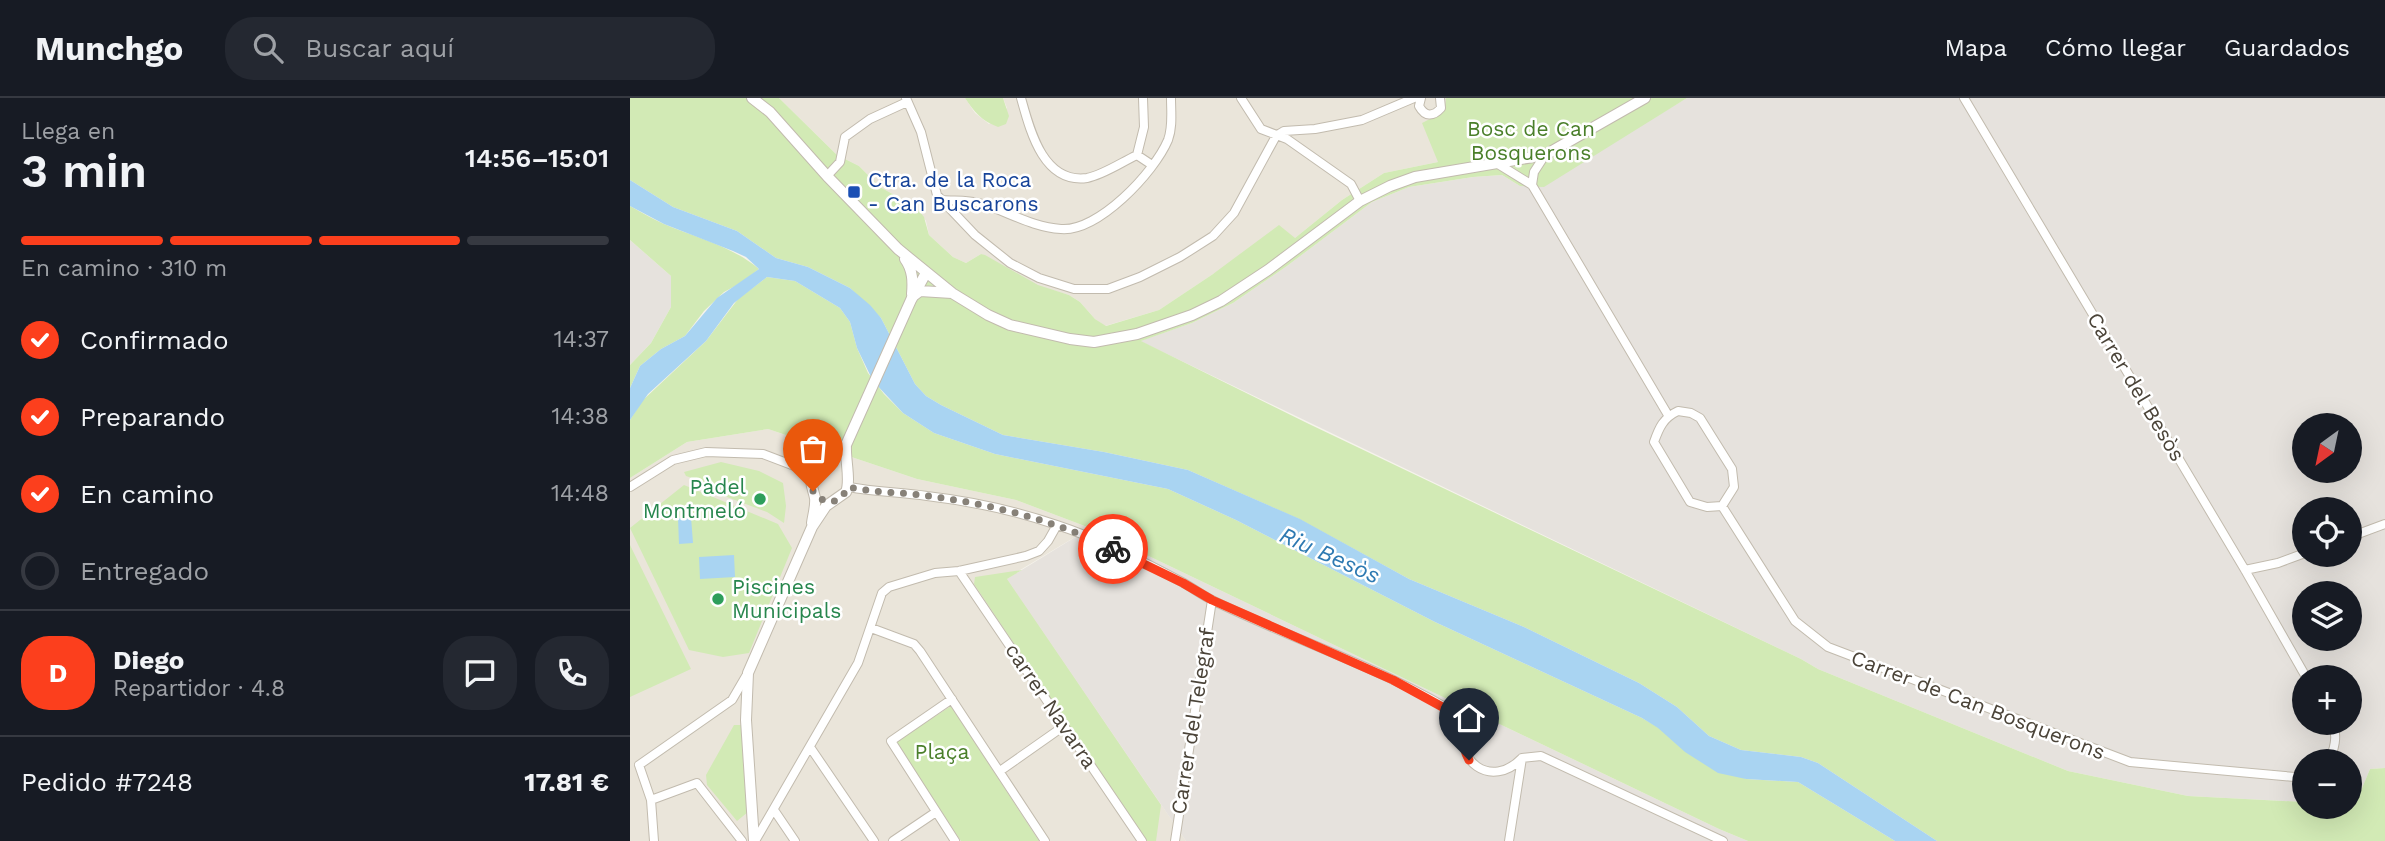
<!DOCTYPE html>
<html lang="es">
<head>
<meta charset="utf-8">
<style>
	body { margin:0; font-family:"Work Sans",sans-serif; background:#242831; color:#f1f3f6; height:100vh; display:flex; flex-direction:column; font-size:26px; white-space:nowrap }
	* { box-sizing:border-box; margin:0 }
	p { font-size:23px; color:#9ea1a6 }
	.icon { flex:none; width:38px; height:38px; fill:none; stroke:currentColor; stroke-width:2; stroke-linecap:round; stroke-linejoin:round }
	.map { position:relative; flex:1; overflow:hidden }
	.details { display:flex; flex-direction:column; background:#171b24; width:630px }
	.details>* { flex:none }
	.needle { width:46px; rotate:213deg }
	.controls { position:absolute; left:1662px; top:315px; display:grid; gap:14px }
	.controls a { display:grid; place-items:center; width:70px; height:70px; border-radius:50%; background:#171b24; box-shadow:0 7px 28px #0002; font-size:35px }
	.pin { position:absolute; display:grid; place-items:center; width:60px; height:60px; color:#fff; margin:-72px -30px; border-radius:50% 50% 50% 0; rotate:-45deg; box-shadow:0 0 7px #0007 }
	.pin .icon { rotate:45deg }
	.courier { position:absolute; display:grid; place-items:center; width:70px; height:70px; margin:-35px; border:5px solid #fc3f1d; border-radius:50%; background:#fff; color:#222; box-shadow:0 2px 9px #0007 }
	.head em { font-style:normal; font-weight:600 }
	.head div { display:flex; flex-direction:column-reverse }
	.head { display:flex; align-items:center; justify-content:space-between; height:119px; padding:0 21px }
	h1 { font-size:46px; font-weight:600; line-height:52px }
	.bar { display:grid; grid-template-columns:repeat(4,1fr); gap:10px 7px; align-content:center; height:84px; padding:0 21px }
	.bar i { height:9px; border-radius:5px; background:#363941 }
	.bar .on { background:#fc3f1d }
	.bar p { grid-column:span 4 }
	.line { display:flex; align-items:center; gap:18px; padding:0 21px; border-top:2px solid #363941 }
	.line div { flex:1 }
	.round { display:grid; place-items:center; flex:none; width:74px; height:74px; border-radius:28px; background:#242831 }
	ol { padding:0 21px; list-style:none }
	li { display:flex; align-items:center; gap:21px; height:77px }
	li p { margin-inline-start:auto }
	li .icon { padding:7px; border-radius:50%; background:#fc3f1d; color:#fff; stroke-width:4 }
	li:last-child { color:#9ea1a6 }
	li i { width:38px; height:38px; border:4px solid #363941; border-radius:50% }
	header { display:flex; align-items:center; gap:42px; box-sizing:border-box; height:98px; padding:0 35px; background:#171b24; border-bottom:2px solid #363941 }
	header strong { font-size:33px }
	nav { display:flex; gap:38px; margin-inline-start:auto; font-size:24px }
	.search { width:490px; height:63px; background:#242831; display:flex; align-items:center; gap:18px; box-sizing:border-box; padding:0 24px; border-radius:28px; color:#9ea1a6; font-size:26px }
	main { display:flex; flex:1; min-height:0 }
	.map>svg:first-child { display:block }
	.residential { fill:#eae5da }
	.industrial { fill:#e6e2dd; fill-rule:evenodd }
	.green { fill:#d2eab5 }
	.water { fill:#a9d4f2 }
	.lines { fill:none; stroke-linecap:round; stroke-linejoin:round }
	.minor-casing { stroke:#c2bbae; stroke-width:10 }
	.tertiary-casing { stroke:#c2bbae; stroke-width:12 }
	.minor { stroke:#fff; stroke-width:8 }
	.tertiary { stroke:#fff; stroke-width:10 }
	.done { stroke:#878178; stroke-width:7; stroke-dasharray:0 12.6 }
	.route { stroke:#fc3f1d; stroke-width:9 }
	.transit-dot { fill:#1a4fb4; stroke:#fff; stroke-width:2.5 }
	.leisure-dot { fill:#2e9e5b; stroke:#fff; stroke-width:2.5 }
	.labels { text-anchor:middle; stroke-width:5; stroke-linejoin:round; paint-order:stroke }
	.park-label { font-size:21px; fill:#4a7f2a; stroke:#fff }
	.transit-label { font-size:21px; fill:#164399; stroke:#fff; text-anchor:start }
	.street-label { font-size:21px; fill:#4b4439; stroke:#fff }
	.leisure-label { font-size:21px; fill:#27864d; stroke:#fff; text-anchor:end }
	.water-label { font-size:23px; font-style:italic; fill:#2e7ab2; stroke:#fff }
</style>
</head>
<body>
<header>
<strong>Munchgo</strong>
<div class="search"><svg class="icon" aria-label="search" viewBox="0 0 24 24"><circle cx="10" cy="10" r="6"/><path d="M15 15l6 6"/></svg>Buscar aquí</div>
<nav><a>Mapa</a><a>Cómo llegar</a><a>Guardados</a></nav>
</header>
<main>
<section class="details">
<div class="head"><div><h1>3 min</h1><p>Llega en</p></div><em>14:56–15:01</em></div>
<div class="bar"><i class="on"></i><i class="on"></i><i class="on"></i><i></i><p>En camino · 310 m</p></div>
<ol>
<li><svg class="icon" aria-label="check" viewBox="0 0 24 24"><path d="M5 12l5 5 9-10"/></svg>Confirmado<p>14:37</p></li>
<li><svg class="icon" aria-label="check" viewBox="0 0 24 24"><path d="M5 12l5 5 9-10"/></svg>Preparando<p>14:38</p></li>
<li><svg class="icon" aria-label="check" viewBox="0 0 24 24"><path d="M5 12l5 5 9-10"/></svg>En camino<p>14:48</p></li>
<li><i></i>Entregado</li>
</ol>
<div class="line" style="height:126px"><b class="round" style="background:#fc3f1d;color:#fff">D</b><div><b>Diego</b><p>Repartidor · 4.8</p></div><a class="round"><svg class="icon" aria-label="chat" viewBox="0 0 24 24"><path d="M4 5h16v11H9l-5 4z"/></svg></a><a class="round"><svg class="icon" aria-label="phone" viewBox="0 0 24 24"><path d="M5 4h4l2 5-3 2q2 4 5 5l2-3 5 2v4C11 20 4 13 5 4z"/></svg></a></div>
<div class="line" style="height:91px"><div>Pedido #7248</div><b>17.81 €</b></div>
</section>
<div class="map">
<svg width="1755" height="743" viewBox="0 0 1755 743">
	<rect width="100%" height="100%" fill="#f6f3ec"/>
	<!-- residential -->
	<path class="residential" d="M149 0H335L345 15 359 26 377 10 373 0H816L817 5 811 16 808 64 754 75 712 102 665 140 583 176 529 212 475 228 465 221 450 204 439 197 408 188 351 156 336 165 323 159 299 137 296 123 286 109 250 89 229 68 207 57Z
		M138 331 287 381 386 402 460 430 377 480 556 743H0V380L57 344Z"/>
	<!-- industrial -->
	<path class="industrial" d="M1057 0H1755V670L1740 671 1727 702H1720V663H1675L1674 704 1558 698 1438 673 1188 571 1171 561 510 243 562 225 603 205 657 168 742 104 779 89 843 79 872 77 890 88 1025 19ZM1675 327H1720V373H1675ZM1675 411H1720V457H1675ZM1675 495H1720V541H1675ZM1675 579H1720V625H1675Z
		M0 142 41 178V209L21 245 0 267Z
		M460 430 1089 731 1118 743H556L377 481Z"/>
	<!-- green -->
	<path class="green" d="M0 0H149L207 57 229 68 250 89 286 109 294 119 299 137 323 159 336 165 351 156 355 157 408 187 439 197 450 204 465 221 476 228 529 212 583 176 649 127 665 140 712 102 754 75 808 64 792 25C804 19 816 16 816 0H1057L914 89 890 88 872 77 843 79 779 89 742 104 657 168 603 205 562 225 511 243 679 326 1171 561 1188 571 1438 673 1558 698 1675 704V709H1720V702H1727L1740 671 1755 670V743H1307L1188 665 1171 659 1111 652 1079 638 1047 609 1009 585 894 529 779 481 669 421 558 372 474 354 373 337 311 307 296 298 285 286 251 220 220 190 178 169 146 160 107 133 43 109 0 82Z
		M335 0H373L379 18 376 26 368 29C352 23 344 14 335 0Z
		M0 108C11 114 23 121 34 126 67 140 102 148 129 171L111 185 94 194 74 213 55 238 31 251 10 268 0 290V267L21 245 41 209V178L0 142Z
		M137 179 165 183 210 210 220 224 227 250 238 275 254 296 273 315 304 335 365 356 538 391 606 422 805 524 1012 620 1116 681 1168 684 1265 743H1118L1089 731 460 430 386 402 287 381 138 331 57 344 0 380V322L12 303 76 243 108 201Z
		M91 364 129 373 153 385 156 408 154 425 137 414 73 390 71 383 56 378 54 374Z
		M54 387 148 426 162 450 119 555 93 559 59 552 0 430Z
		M0 447 61 571 0 599Z
		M392 472 377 481 531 707 526 743H516L344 486 345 479Z
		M321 608 409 743H331L266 644Z
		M104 627H111L118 714 107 723 77 687 76 677Z"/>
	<!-- water -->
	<path class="water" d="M0 82 43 109 107 133 146 160 178 169 220 190 240 207 251 220 285 286 296 298 311 307 373 337 474 354 558 372 670 421 779 481 894 529 1009 585 1047 609 1079 638 1111 652 1171 659 1188 665 1307 743H1265L1168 684 1116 681 1088 675 1055 654 1028 630 1012 620 805 524 606 422 538 391 365 356 304 335 273 315 243 283 227 250 220 224 210 210 165 183 137 179 104 205 76 243 18 296 0 322V290L10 268 31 251 55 238 87 200 129 171 116 159 103 153 34 126 0 108Z
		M61 419 63 445 49 446 48 420Z
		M104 457 105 479 70 481 69 459Z"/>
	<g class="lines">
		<defs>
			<path id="minor" d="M276 0 291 34 307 97 345 137 380 165 409 180 444 191H478L510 179 550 159 583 138 604 115 646 38 654 33 685 31 732 22 784 0
				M391 0C400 32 413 86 457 80 473 77 492 64 507 57L522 67
				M611 0 631 31 657 41 721 86 730 103
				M791 0 789 8C795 19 803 19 811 10L810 0
				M1334 0 1615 472 1676 579
				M507 57 514 29 513 0
				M868 66 902 87 1038 317
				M197 78 210 64 215 39 240 21 277 4
				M902 87 904 74 915 57
				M312 102C324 103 338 102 349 105 377 113 401 129 431 131 468 134 524 75 538 42 543 29 541 14 541 0
				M1048 313 1061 315 1070 320 1102 371 1104 389 1092 408 1077 409 1060 404 1024 344C1029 330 1033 320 1048 313Z
				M0 389 43 362 76 354 133 356 183 375
				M219 389C245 394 271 394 297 398 340 403 386 413 427 427 470 441 512 463 552 484 563 490 573 498 584 503 668 544 759 572 838 623 820 663 862 692 892 660L911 658 1093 743
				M1092 408 1165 523 1198 549 1500 664 1665 679 1675 677
				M1720 439 1755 426
				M1615 472 1648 465 1675 455
				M329 473 512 743
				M241 530 284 546 290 553 415 743
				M322 601 261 643 325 743
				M180 649 244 743
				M1697 663C1705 654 1708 636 1702 625
				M9 667 102 602 116 578
				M9 667 21 702 24 743
				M370 673 434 628
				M21 702 67 685 112 743
				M144 712 165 743
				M125 743 228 565 252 495 259 489 305 475 329 473 396 458 409 453 418 443 427 427
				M263 743 306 714
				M545 743 582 502
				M879 743 892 660"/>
			<path id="tertiary" d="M122 0 140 14 197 78 268 151 322 195 358 217 380 227 440 241 464 244 507 236 562 217 591 203 638 172 730 103 760 88 785 79 915 57 1015 0
				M275 161C283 172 283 184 282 196
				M282 199 290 193 322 195
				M182 425C183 417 186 408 185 400 183 390 179 385 183 375L216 347
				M124 743 116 622 118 575 182 429 196 408 216 394C221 383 215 361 216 347L281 202 296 175"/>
		</defs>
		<!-- minor casing -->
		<use href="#minor" class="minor-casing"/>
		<!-- tertiary casing -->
		<use href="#tertiary" class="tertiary-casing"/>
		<!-- minor -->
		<use href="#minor" class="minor"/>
		<!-- tertiary -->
		<use href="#tertiary" class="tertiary"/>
	</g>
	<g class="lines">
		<!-- done -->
		<path class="done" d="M183 393C190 403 199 406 210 401L219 389C245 395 272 394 298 398 362 406 426 423 483 451"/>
		<!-- route -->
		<path class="route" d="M483 451 553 485 582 502 763 582 838 623C832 638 832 648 839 662"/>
	</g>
	<!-- markers -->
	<rect class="transit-dot" x="217" y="87" width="14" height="14" rx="3.5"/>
	<g class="leisure-dot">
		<circle cx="130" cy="401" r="7"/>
		<circle cx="88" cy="501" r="7"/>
	</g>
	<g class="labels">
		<!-- park labels -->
		<g class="park-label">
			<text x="901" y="38">Bosc de Can<tspan x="901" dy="24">Bosquerons</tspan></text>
			<text x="312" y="661">Plaça</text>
		</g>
		<!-- transit labels -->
		<g class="transit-label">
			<text x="238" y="89">Ctra. de la Roca<tspan x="238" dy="24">- Can Buscarons</tspan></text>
		</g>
		<!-- street labels -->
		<g class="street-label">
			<text transform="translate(1506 289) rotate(59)" y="7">Carrer del Besòs</text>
			<text transform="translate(1348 607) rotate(21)" y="7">Carrer de Can Bosquerons</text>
			<text transform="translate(421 608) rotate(56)" y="7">carrer Navarra</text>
			<text transform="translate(563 623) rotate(-81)" y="7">Carrer del Telegraf</text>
		</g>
		<!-- leisure labels -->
		<g class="leisure-label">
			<text x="116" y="396">Pàdel<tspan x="116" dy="24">Montmeló</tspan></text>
			<text x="102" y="496" text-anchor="start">Piscines<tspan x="102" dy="24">Municipals</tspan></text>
		</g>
		<!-- water labels -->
		<g class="water-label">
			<text transform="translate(700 457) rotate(24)" y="8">Riu Besòs</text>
		</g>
	</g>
</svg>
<div class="controls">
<a><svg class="needle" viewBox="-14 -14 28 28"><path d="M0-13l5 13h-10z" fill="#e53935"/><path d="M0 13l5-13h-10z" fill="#9ea1a6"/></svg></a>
<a><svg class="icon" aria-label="locate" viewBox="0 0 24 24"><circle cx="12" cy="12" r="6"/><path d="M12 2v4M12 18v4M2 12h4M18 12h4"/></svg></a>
<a><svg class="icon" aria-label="layers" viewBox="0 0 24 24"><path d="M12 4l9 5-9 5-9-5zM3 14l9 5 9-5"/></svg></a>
<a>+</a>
<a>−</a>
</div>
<div class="pin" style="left:183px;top:393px;background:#ea580c"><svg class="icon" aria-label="bag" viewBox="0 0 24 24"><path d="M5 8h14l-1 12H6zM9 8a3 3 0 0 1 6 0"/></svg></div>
<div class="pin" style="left:839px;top:662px;background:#1f2937"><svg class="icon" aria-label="home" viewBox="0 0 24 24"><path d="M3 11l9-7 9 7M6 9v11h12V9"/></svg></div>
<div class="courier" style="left:483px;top:451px"><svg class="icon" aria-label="bike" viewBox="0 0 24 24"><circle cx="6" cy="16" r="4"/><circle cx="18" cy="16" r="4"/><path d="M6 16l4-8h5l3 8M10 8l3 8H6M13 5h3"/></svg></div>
</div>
</main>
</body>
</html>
